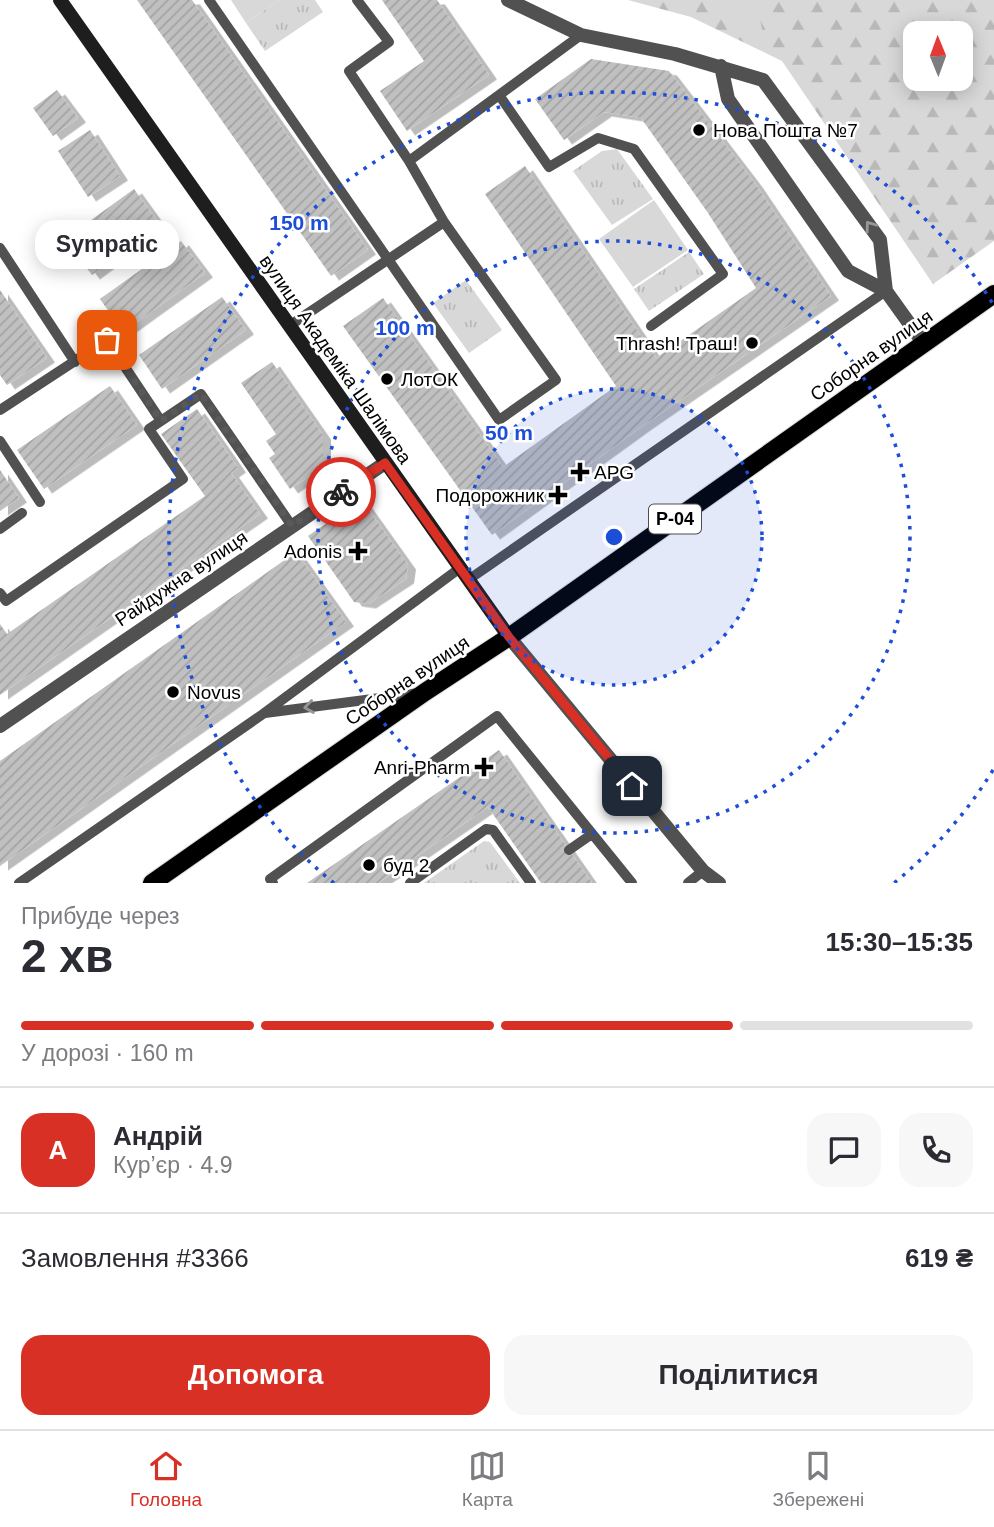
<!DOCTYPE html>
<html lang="uk">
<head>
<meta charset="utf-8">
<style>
	body { margin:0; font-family:Arial,sans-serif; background:#f7f7f7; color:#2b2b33; height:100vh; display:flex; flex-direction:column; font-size:26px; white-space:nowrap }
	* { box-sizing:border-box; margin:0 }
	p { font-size:23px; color:#7c7c81 }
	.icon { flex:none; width:38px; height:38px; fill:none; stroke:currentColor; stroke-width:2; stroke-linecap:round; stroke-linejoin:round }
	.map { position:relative; height:883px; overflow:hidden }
	.drawer { display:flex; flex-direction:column; background:#fff; flex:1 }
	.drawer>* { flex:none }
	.needle { width:46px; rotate:359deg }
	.buttons { position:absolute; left:903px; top:21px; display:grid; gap:14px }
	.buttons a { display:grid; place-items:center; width:70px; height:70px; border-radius:14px; background:#fff; box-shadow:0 4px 18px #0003; font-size:35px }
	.pin { position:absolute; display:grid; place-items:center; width:60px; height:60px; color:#fff; margin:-30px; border-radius:14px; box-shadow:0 4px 10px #0006 }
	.courier { position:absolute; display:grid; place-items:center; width:70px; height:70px; margin:-35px; border:5px solid #d93025; border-radius:50%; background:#fff; color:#222; box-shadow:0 2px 9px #0007 }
	.bubble { position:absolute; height:49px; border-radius:21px; background:#fff; box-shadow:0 4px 18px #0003; font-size:23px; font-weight:800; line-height:49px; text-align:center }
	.summary em { font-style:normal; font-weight:800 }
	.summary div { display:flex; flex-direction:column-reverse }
	.summary { display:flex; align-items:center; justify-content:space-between; height:119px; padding:0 21px }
	h1 { font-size:46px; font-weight:800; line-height:52px }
	.bar { display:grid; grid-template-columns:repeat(4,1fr); gap:10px 7px; align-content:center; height:84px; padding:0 21px }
	.bar i { height:9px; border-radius:5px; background:#e1e1e2 }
	.bar .on { background:#d93025 }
	.bar p { grid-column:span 4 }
	.line { display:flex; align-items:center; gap:18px; padding:0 21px; border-top:2px solid #e1e1e2 }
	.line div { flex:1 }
	.round { display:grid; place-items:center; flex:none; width:74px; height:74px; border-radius:21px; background:#f7f7f7 }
	.action { display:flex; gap:14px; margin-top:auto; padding:14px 21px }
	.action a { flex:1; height:80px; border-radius:21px; background:#d93025; color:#fff; font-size:28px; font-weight:800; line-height:80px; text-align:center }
	.action a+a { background:#f7f7f7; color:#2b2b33 }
	.tabs { display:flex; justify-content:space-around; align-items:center; height:98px; border-top:2px solid #e1e1e2; background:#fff; font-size:19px; color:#7c7c81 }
	.tabs a { display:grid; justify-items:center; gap:4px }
	.tabs .on { color:#d93025 }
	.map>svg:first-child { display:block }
	.grass { fill:url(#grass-tufts) }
	.forest { fill:url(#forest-firs); fill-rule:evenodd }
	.pitch { fill:#d8d8d8 }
	.building { fill:url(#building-hatch); filter:url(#shadow) }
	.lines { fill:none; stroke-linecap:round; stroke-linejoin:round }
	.primary-casing { stroke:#dbdbdb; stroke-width:20 }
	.service { stroke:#515151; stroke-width:10 }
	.minor { stroke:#515151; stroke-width:14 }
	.secondary { stroke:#1e1e1e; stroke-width:14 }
	.primary { stroke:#000; stroke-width:18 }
	.oneway { stroke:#979797 }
	.done { stroke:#595959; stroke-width:7; stroke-dasharray:0 12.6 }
	.route { stroke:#d93025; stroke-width:9 }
	.ring { fill:none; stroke:#1d4ed8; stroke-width:3.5; stroke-dasharray:3.5 7 }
	.poi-dot { fill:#000; stroke:#fff; stroke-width:2.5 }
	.labels { text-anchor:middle; stroke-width:5; stroke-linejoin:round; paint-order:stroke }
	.shield { fill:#fff; stroke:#4c4c4c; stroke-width:2 }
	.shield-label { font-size:18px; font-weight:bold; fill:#000 }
	.poi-label { font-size:19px; fill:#000; stroke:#fff; text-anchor:start }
	.street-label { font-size:19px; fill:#000; stroke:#fff }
	.centre { fill:#1d4ed8; stroke:#fff; stroke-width:3.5 }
	.ring-label { font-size:21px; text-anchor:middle; font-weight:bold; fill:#1d4ed8; stroke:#fff; stroke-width:5; stroke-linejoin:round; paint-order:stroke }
</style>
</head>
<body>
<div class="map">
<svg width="994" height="883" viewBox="0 0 994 883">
	<defs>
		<pattern id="grass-tufts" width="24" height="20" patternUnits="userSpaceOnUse" patternTransform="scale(1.75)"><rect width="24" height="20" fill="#d8d8d8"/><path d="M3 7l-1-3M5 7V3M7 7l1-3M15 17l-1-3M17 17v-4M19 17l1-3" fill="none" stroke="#b8b8b8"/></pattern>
		<pattern id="forest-firs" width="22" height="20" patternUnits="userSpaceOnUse" patternTransform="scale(1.75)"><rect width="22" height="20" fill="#d8d8d8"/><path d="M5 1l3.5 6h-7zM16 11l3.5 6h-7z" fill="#b8b8b8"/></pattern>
		<pattern id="building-hatch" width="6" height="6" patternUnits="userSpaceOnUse" patternTransform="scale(1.75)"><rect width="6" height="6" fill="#c0c0c0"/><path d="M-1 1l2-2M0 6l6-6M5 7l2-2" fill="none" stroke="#a3a3a3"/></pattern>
		<filter id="shadow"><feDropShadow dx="8" dy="4.5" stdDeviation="0" flood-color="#0004"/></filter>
	</defs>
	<rect width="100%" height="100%" fill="#fff"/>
	<!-- grass -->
	<path class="grass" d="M279 0H315L323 12 265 51 246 23Z
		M617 149 653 199 612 225 573 171 602 151Z
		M689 252 704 274 649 311 634 289Z
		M466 280 502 330 469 353 433 303Z
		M484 841 490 842 520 883H424Z"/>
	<!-- forest -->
	<path class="forest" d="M628 0H994V241L933 284 782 61 691 17ZM915 33H961V79H915Z"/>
	<!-- pitch -->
	<path class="pitch" d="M231 0H279L246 23Z
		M735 0H756L765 43 726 24Z
		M654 200 688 250 633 287 599 239Z"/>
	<!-- building -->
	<path class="building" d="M137 0H192L368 250 331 276Z
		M382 0H437L489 75 407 131 380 91 424 61Z
		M591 59 669 71 754 182 831 296 644 425 492 535 343 326 383 298 503 467 616 386 485 194 525 166 656 358 756 288 708 213 641 118 604 112 564 140 535 99Z
		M57 90 78 118 53 136 33 108Z
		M90 130 120 176 88 197 58 151Z
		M134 189 160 225 92 275 72 249 88 238 80 228Z
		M181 241 205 273 123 332 100 299Z
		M0 290 47 358 7 385 0 375Z
		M222 297 246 330 162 389 139 355Z
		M272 362 323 435V467L290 489 269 458 275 454 266 441 276 434 241 383Z
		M110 386 137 425 44 489 17 450Z
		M197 409 238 468 231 473 260 514 0 695V624L7 634 205 496 161 434Z
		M0 470 19 498 0 511Z
		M361 499 408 565 406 579 368 604 354 602 308 536Z
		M296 552 346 622 0 866V761Z
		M499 750 592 883H541L488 807 378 883H307Z"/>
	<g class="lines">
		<defs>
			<path id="primary" d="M152 883 425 692 509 637 994 294"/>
		</defs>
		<!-- primary casing -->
		<use href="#primary" class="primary-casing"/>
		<!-- service -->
		<path class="service" d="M209 0 499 420 556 380 444 222 409 161 581 35
			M357 0 389 42 349 71 409 161
			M499 95 549 167 598 138 634 149 723 274 651 326
			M0 248 75 362
			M289 326 444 222
			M0 410 107 340 161 421
			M0 441 40 502
			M0 529 22 513
			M468 580 886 291
			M0 593 6 601 183 479 149 429 201 394 292 526
			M265 713 419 693
			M569 850 592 834
			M19 883 263 714 460 568
			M273 883 270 879 497 716 632 883
			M410 883 486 829 493 830 531 883
			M688 883 703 871"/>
		<!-- minor -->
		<path class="minor" d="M508 0 581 35 675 54 763 80 880 240 886 291
			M721 66 728 99 848 271 886 291 924 344
			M509 637 703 871 719 883
			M0 726 385 463"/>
		<!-- secondary -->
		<path class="secondary" d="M60 0 509 637"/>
		<!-- primary -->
		<use href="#primary" class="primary"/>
	</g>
	<!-- one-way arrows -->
	<defs><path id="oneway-chevron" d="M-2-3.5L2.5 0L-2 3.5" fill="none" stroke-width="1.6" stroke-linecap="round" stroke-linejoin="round" transform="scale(1.75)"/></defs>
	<g class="oneway">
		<use href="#oneway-chevron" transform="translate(870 226) rotate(-126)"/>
		<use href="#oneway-chevron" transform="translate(309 707) rotate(172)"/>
	</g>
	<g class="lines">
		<!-- done -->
		<path class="done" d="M107 340 161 421 201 394 292 526 341 492"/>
		<!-- route -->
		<path class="route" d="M341 492 385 463 509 637 632 786"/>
	</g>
	<!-- distance rings -->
	<circle cx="614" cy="537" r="148" fill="#1d4ed8" fill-opacity=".12"/>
	<g class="ring">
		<circle cx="614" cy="537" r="148"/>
		<circle cx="614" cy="537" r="296"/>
		<path d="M993 770A445 445 0 0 1 894 883M334 883A445 445 0 1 1 993 304"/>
	</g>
	<!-- markers -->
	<g class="poi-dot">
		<circle cx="699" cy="130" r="7"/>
		<circle cx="752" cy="343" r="7"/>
		<circle cx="387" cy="379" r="7"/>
		<path d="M576.5 461.5h7v7h7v7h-7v7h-7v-7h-7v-7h7z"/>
		<path d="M554.5 484.5h7v7h7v7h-7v7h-7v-7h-7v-7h7z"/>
		<path d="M354.5 540.5h7v7h7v7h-7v7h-7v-7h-7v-7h7z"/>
		<circle cx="173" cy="692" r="7"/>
		<path d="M480.5 756.5h7v7h7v7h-7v7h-7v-7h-7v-7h7z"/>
		<circle cx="369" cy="865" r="7"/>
	</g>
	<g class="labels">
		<!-- shield labels -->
		<rect class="shield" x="649" y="504.5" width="52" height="29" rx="5"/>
		<g class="shield-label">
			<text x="675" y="525">Р-04</text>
		</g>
		<!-- poi labels -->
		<g class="poi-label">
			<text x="713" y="137">Нова Пошта №7</text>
			<text x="738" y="350" text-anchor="end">Thrash! Траш!</text>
			<text x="401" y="386">ЛотОК</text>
			<text x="594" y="479">APG</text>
			<text x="544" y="502" text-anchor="end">Подорожник</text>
			<text x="342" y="558" text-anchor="end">Adonis</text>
			<text x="187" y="699">Novus</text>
			<text x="470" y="774" text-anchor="end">Anri-Pharm</text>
			<text x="383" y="872">буд 2</text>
		</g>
		<!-- street labels -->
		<g class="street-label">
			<text transform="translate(871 355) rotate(-35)" y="7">Соборна вулиця</text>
			<text transform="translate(336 359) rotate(55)" y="7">вулиця Академіка Шалімова</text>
			<text transform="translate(181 578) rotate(-34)" y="7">Райдужна вулиця</text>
			<text transform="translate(407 680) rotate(-34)" y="7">Соборна вулиця</text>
		</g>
	</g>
	<circle cx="614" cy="537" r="10" class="centre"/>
	<g class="ring-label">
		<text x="299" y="230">150 m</text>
		<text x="405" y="335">100 m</text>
		<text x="509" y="440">50 m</text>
	</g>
</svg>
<div class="buttons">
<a><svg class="needle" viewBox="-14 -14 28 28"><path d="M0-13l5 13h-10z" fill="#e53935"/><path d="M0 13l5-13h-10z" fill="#7c7c81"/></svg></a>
</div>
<div class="pin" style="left:107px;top:340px;background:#ea580c"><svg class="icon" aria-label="bag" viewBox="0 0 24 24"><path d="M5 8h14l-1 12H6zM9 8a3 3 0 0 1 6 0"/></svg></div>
<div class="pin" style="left:632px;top:786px;background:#1f2937"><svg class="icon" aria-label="home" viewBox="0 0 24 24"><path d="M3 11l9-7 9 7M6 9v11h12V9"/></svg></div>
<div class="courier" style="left:341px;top:492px"><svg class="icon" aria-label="bike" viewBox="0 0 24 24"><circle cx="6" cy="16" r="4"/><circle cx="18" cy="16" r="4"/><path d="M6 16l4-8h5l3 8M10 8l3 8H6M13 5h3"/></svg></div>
<div class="bubble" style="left:35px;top:220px;width:144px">Sympatic</div>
</div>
<section class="drawer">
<div class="summary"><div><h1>2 хв</h1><p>Прибуде через</p></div><em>15:30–15:35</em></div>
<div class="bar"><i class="on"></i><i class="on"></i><i class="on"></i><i></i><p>У дорозі · 160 m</p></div>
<div class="line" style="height:126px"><b class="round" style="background:#d93025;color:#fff">А</b><div><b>Андрій</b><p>Кур’єр · 4.9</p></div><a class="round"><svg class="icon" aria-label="chat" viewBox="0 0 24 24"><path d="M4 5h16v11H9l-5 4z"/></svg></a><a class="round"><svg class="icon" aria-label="phone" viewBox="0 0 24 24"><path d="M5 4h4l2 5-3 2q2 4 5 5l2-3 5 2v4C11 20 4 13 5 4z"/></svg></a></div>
<div class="line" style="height:91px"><div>Замовлення #3366</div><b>619 ₴</b></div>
<div class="action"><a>Допомога</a><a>Поділитися</a></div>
</section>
<nav class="tabs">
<a class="on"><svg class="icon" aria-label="home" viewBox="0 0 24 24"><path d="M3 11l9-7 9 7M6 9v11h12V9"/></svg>Головна</a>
<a><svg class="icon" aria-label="map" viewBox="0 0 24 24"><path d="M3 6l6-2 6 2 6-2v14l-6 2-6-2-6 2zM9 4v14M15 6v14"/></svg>Карта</a>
<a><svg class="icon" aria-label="saved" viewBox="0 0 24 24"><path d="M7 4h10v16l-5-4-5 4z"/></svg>Збережені</a>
</nav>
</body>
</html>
